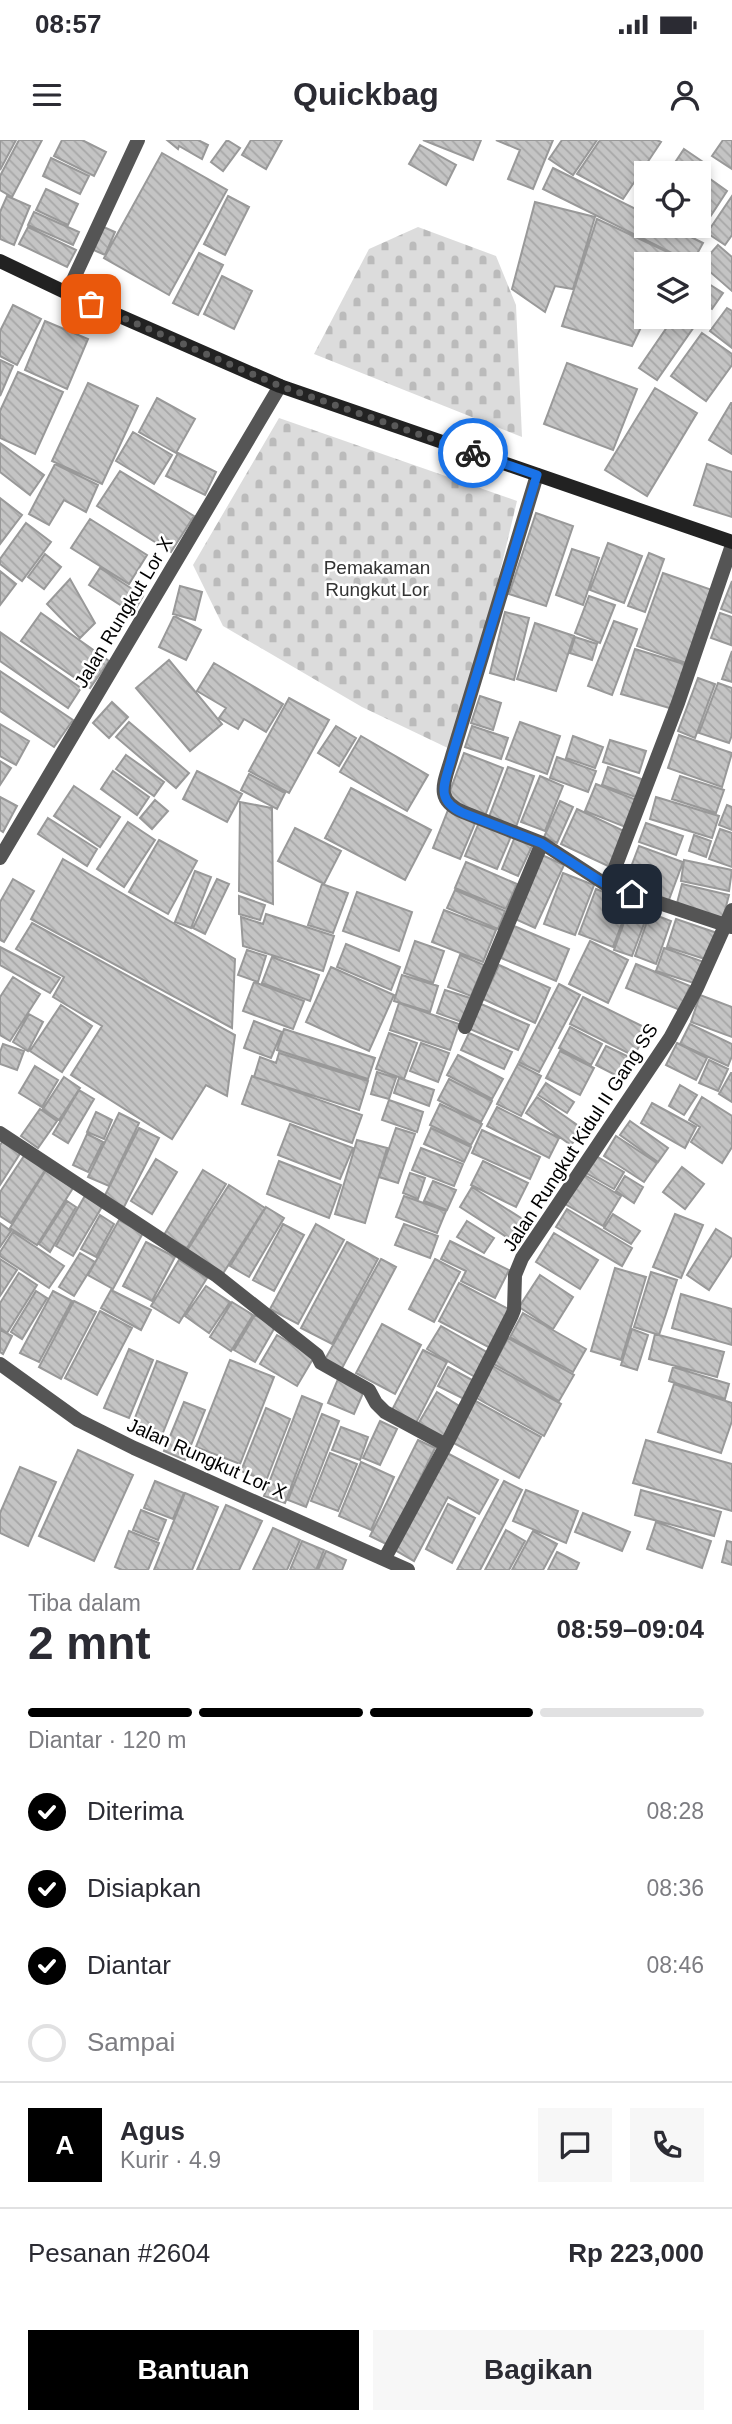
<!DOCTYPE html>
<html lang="id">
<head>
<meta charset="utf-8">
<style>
	body { margin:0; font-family:Arial,sans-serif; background:#f7f7f7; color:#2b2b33; height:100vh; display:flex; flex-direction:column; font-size:26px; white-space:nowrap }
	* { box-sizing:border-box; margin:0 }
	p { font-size:23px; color:#7c7c81 }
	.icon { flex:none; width:38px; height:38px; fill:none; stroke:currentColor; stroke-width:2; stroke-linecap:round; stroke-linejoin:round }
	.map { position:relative; height:1430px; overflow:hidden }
	.drawer { display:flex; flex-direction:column; background:#fff; flex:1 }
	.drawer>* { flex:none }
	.tools { position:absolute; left:634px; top:21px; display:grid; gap:14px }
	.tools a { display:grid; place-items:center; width:77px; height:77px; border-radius:0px; background:#fff; box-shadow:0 4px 10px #0003; font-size:35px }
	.pin { position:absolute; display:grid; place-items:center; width:60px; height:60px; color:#fff; margin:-30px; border-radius:14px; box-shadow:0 4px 10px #0006 }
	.courier { position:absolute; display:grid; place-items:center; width:70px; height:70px; margin:-35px; border:5px solid #1a73e8; border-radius:50%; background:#fff; color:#222; box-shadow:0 2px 9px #0007 }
	.summary em { font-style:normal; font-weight:700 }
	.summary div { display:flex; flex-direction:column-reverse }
	.summary { display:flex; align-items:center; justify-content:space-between; height:119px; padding:0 28px }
	h1 { font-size:46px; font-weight:700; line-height:52px }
	.bar { display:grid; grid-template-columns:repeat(4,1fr); gap:10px 7px; align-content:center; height:84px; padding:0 28px }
	.bar i { height:9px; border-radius:5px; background:#e1e1e2 }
	.bar .selected { background:#000 }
	.bar p { grid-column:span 4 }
	.line { display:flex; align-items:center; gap:18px; padding:0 28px; border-top:2px solid #e1e1e2 }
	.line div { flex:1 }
	.round { display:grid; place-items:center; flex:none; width:74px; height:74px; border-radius:0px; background:#f7f7f7 }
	ol { padding:0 28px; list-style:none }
	li { display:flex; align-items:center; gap:21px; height:77px }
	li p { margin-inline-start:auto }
	li .icon { padding:7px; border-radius:50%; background:#000; color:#fff; stroke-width:4 }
	li:last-child { color:#7c7c81 }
	li i { width:38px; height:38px; border:4px solid #e1e1e2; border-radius:50% }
	.action { display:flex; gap:14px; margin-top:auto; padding:14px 28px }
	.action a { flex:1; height:80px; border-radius:0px; background:#000; color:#fff; font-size:28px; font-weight:700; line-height:80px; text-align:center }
	.action a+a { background:#f7f7f7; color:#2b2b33 }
	.status { display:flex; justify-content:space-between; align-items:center; height:49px; padding:0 35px; background:#fff; direction:ltr }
	.status svg { height:19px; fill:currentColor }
	header { display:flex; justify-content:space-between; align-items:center; height:91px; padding:0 28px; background:#fff; font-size:32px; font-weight:700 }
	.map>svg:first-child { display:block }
	.cemetery { fill:url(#cemetery-stones) }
	.building { fill:url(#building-back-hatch); stroke:#999; stroke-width:2 }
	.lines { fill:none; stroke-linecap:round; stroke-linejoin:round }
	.minor { stroke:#555; stroke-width:14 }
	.secondary { stroke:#222; stroke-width:14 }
	.done { stroke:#595959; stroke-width:7; stroke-dasharray:0 12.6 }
	.route { stroke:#1a73e8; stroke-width:9 }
	.labels { text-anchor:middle; stroke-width:5; stroke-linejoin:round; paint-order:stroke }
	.park-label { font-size:19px; fill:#333; stroke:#fff }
	.street-label { font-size:19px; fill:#000; stroke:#fff }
</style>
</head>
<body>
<div class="status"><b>08:57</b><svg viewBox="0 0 49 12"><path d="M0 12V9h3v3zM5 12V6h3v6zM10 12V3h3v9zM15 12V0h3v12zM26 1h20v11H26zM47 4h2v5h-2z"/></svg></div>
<header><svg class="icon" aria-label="menu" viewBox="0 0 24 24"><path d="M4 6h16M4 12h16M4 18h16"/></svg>Quickbag<svg class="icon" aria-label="person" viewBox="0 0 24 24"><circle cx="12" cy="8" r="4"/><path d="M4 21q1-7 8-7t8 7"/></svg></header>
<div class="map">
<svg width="732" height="1430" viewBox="0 0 732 1430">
	<defs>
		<pattern id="cemetery-stones" width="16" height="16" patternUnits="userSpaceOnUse" patternTransform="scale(1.75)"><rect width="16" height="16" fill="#dcdcdc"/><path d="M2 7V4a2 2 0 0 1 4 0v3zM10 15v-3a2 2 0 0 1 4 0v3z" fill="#bbb"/></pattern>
		<pattern id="building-back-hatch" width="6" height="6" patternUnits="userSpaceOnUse" patternTransform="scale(1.75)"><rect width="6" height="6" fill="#c4c4c4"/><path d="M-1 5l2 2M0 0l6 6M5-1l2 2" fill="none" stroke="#a7a7a7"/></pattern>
	</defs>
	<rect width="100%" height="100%" fill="#fff"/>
	<!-- cemetery -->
	<path class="cemetery" d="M418 87 496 116 516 165 522 297 314 214 369 109Z
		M279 278 517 361 474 540 452 610 362 567 223 486 193 425Z"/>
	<!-- building -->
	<path class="building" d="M0 0H16L0 30Z
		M19 0H42L12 57 0 50V36Z
		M62 0H82L106 12 94 36 54 16Z
		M167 0H198L208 5 202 19 179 6 178 9Z
		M227 0 240 8 223 31 211 22Z
		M251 0H282L266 29 242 15Z
		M423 0H481L473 20Z
		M496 0H553L533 49 508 39 520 10Z
		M562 0H597L573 35 549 19Z
		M600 0H657L661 2 623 59 577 34Z
		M723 0H732V29L712 16Z
		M420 5 456 25 446 45 409 24Z
		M684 9 706 24 698 36V33H668Z
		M162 13 227 50 169 155 104 118Z
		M51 18 89 36 80 54 43 36Z
		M553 28 646 74V86H669L703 103 692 123 543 49Z
		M706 36 727 51 699 94 686 86H698V46Z
		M46 49 78 64 68 85 36 70Z
		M7 56 30 66 14 105 0 99V72Z
		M228 56 249 67 225 115 204 104Z
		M732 56V95L725 105 707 93Z
		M535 62 595 77 573 149 555 146 545 172 512 149Z
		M34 72 79 92 73 105 28 85Z
		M597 79 676 116 672 124H646V177L632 206 562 186Z
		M99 85 115 92 105 115 89 108Z
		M28 87 76 110 67 127 19 104Z
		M718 105 732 117V151L701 124Z
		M199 113 223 125 198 175 173 163Z
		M222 136 252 151 234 189 204 174Z
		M698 137 723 153 712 169 698 160Z
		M13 165 41 179 17 225 0 216V191Z
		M727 168 732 171V208L710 191Z
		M674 177H685L696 184 657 240 639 228Z
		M45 181 88 199 67 249 25 230Z
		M702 193 732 214V225L706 261 671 236Z
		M0 220 13 226 0 256Z
		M567 223 637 249 613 310 544 284Z
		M18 232 63 252 35 314 0 298V271Z
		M88 243 138 266 102 344 52 321Z
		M655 248 697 273 647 356 605 330Z
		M157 258 195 279 176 313 139 292Z
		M731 263H732V314L709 300Z
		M133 292 172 315 154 344 116 321Z
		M0 303 44 335 30 355 0 332Z
		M178 313 216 332 205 355 166 336Z
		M55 324 98 345 86 372 64 360 49 385 29 374Z
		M707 324 732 332V377L694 365Z
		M120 331 194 376 171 412 97 366Z
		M0 358 22 375 0 404Z
		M536 373 573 386 546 466 509 454Z
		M90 379 147 415 129 444 71 408Z
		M26 383 51 402 22 441 0 424V419Z
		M608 403 642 416 624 463 590 450Z
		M572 409 599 418 583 465 556 455Z
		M649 413 664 419 645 472 628 466Z
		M45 414 61 427 44 449 28 437Z
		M100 428 143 456 133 473 89 445Z
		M0 431 16 444 0 465Z
		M663 433 715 451 689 524 637 506Z
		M70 439 95 483 80 498 47 464Z
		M732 441V473L721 469Z
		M180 446 202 452 195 480 173 474Z
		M589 456 615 465 600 503 575 493Z
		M505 472 529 478 514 540 490 533Z
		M41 473 109 521 90 548 21 501Z
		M720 473 732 477 731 505 711 498Z
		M174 476 201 490 186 520 159 507Z
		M614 481 637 489 612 555 588 546Z
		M535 483 574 496 556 551 517 539Z
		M0 492 81 548 68 568 0 521Z
		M575 497 597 504 592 520 570 513Z
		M635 509 687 525 673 569 621 554Z
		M732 511V542L722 539Z
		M169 520 222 584 190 611 136 548Z
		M214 523 283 564 266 592 244 579 238 589 219 578 226 568 197 551Z
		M0 531 73 580 54 607 0 571Z
		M698 538 715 544 695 598 678 591Z
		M718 543 732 548V595L729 603 699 593Z
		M480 556 501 563 493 590 471 583Z
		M289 558 329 580 289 653 249 631Z
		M112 562 128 577 109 598 93 583Z
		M129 582 189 633 176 648 116 597Z
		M520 582 560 596 547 634 506 619Z
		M0 584 29 601 16 625 0 616Z
		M336 586 356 598 339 626 318 613Z
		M472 586 508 598 501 619 465 607Z
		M679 595 732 613 722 647 668 628Z
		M361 596 428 635 407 671 340 632Z
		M573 596 603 607 595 628 566 618Z
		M610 600 646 611 639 633 603 622Z
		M464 613 503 628 485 676 446 662Z
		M126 615 164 642 154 656 116 629Z
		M557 617 596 631 588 652 550 638Z
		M0 621 11 628 0 645Z
		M508 627 534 636 516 687 489 677Z
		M608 627 647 641 641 659 602 645Z
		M113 631 149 657 137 675 101 649Z
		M197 631 242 654 227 682 183 659Z
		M249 634 285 653 277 669 241 650Z
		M540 636 563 646 545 691 521 682Z
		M680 636 724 650 716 673 672 659Z
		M596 644 639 661 628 688 585 671Z
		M74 646 120 677 100 707 54 676Z
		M351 648 431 690 405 740 325 698Z
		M0 657 17 666 3 692 0 690Z
		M656 657 719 676 712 698 650 679Z
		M155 660 168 671 152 689 140 678Z
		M560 661 573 667 557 703 544 697Z
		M240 662 272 668 273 764 239 751Z
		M727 665 732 667V690L719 685Z
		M577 669 626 692 610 727 561 704Z
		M448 670 476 681 460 719 433 708Z
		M48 678 97 709 87 726 38 694Z
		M480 680 512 694 497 729 465 716Z
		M128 682 155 700 124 747 97 729Z
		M646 683 683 696 676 715 639 702Z
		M295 688 341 711 324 744 278 721Z
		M720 689 732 693V727L709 719Z
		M516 694 532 706 518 736 502 729Z
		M694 695 711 701 706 717 689 711Z
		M159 700 197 721 168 774 129 752Z
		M639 706 683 722 667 765 623 748Z
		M542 715 564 725 535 788 513 778Z
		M63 719 235 819 232 888 31 779Z
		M684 720 732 730 729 751 681 741Z
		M466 722 517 744 506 769 455 748Z
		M195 731 211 737 191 788 175 782Z
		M563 733 594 745 575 795 544 784Z
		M13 739 34 751 4 802 0 800V762Z
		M217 739 229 744 205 794 193 788Z
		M322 744 348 753 333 793 308 785Z
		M682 744 729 755 723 778 676 767Z
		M596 749 630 762 613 807 579 794Z
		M455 750 505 771 498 789 447 768Z
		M357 752 412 772 399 811 343 791Z
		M239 756 265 765 260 780 239 774Z
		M630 766 648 773 632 816 614 810Z
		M444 770 496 790 483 822 432 802Z
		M650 773 671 781 656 824 635 816Z
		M266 774 334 796 323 831 243 806 241 777 263 784Z
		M676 779 717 793 708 820 667 807Z
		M32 783 235 895 227 956 206 945 172 999 71 935 102 886 53 857 64 837 16 809Z
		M514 786 569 809 556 841 501 818Z
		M415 801 444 811 433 843 404 833Z
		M590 801 628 820 608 863 569 844Z
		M346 804 400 827 391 850 337 827Z
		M0 807 60 838 50 853 0 825Z
		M664 808 704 822 697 844 656 831Z
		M247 810 266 816 258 842 238 835Z
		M460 815 484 825 471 856 448 847Z
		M272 817 319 835 310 861 262 843Z
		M636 824 690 846 680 870 626 848Z
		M499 825 550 848 535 883 483 859Z
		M331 827 394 855 369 911 306 882Z
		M402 835 438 846 430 872 394 861Z
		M13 837 40 854 10 901 0 895V857Z
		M254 842 304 861 293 889 243 871Z
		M559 844 580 855 539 932 519 922Z
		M445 850 470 858 462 882 437 873Z
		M700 855 732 867V897L691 882Z
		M583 857 648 889 634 916 570 884Z
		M399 863 459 884 450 910 390 890Z
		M481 864 529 885 518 910 470 889Z
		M61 865 92 886 62 932 30 911Z
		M29 874 43 882 28 911 13 902Z
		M254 881 282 892 271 918 244 908Z
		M690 884 732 904V916L728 926 680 904Z
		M570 887 602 904 591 925 559 908Z
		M284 889 375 918 368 939 277 910Z
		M389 893 417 903 404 939 376 929Z
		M469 893 512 912 504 929 461 910Z
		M421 903 449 913 438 942 410 931Z
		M677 903 707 918 696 940 666 925Z
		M3 904 24 911 17 930 0 924V912Z
		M606 906 629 917 619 937 596 925Z
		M560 911 594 928 580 955 546 938Z
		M279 913 368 941 359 970 254 937 260 917 276 923Z
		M458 915 503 939 492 959 447 935Z
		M709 920 728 929 718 951 699 943Z
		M518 924 541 936 521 976 497 964Z
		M35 926 58 940 42 967 19 953Z
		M377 932 396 938 389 959 371 954Z
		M731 933H732V962L719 954Z
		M252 936 362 975 352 1003 242 964Z
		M64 937 80 948 59 980 43 969Z
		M399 938 434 950 429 966 394 953Z
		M449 939 492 961 481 982 438 960Z
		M546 943 574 962 567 973 538 955Z
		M680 945 697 955 684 975 669 966Z
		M79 950 94 959 68 1003 53 994Z
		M537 957 583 989 571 1005 526 973Z
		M702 957 732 976V1007L722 1023 691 1002 700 987 689 980Z
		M389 960 423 972 417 992 382 980Z
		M652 963 696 987 685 1008 641 983Z
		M440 964 482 984 471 1005 430 985Z
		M497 967 559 998 549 1018 487 986Z
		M40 969 57 981 38 1008 21 996Z
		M96 972 112 980 104 999 87 992Z
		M119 973 139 983 109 1046 88 1037Z
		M630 981 668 1008 658 1022 620 995Z
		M290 984 353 1008 340 1039 278 1015Z
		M139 988 159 998 124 1067 104 1057Z
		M396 988 415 994 398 1043 379 1037Z
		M431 988 471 1007 464 1022 424 1004Z
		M482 990 540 1017 530 1039 472 1013Z
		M87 994 103 1002 88 1032 73 1025Z
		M616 996 657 1023 644 1042 604 1016Z
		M357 1000 387 1008 365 1083 335 1074Z
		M3 1001 21 1012 0 1045V1005Z
		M421 1008 463 1024 454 1046 412 1030Z
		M26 1013 47 1027 11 1083 0 1076V1052Z
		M596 1016 624 1032 614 1049 586 1033Z
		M156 1019 177 1032 152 1074 131 1061Z
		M279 1021 341 1045 329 1078 267 1054Z
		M483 1021 528 1043 516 1067 471 1045Z
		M682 1027 704 1044 685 1069 663 1052Z
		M46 1030 73 1048 37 1105 10 1088Z
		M203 1030 226 1044 187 1108 164 1095Z
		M410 1033 425 1038 418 1059 403 1053Z
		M583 1034 621 1056 603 1086 565 1064Z
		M625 1036 643 1047 634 1063 616 1051Z
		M433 1041 456 1050 447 1070 424 1061Z
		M229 1045 265 1068 222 1135 186 1112Z
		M472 1047 532 1085 519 1105 460 1067Z
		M86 1054 103 1065 73 1116 56 1106Z
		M404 1056 446 1071 437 1093 396 1077Z
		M67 1061 76 1067 50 1112 39 1104Z
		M266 1067 284 1078 249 1137 230 1126Z
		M567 1069 632 1108 622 1126 556 1087Z
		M613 1074 640 1091 631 1104 604 1088Z
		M675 1074 703 1085 681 1138 653 1127Z
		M100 1075 114 1084 96 1117 81 1109Z
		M119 1080 143 1093 113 1149 88 1135Z
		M467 1081 494 1098 484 1113 457 1097Z
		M0 1083 11 1091 0 1107Z
		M283 1084 304 1095 274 1151 253 1140Z
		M316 1084 344 1100 298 1184 270 1169Z
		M404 1084 438 1096 430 1118 395 1105Z
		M716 1089 732 1099V1115L709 1150 687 1135Z
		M13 1092 64 1126 49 1148 0 1116V1112Z
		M554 1093 598 1120 580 1149 536 1122Z
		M450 1101 509 1130 495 1158 461 1141 466 1131 441 1119Z
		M146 1102 175 1117 152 1161 123 1146Z
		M347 1102 378 1119 332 1204 301 1188Z
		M80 1113 95 1122 74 1156 59 1147Z
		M0 1119 17 1130 0 1156Z
		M381 1119 396 1127 340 1232 323 1223Z
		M435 1119 460 1132 434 1182 409 1169Z
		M179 1120 207 1138 179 1183 151 1166Z
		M615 1128 646 1137 621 1220 591 1211Z
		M651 1132 677 1140 659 1195 634 1187Z
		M19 1133 37 1145 7 1193 0 1188V1163Z
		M540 1135 573 1157 553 1189 519 1167Z
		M459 1143 512 1171 492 1209 439 1181Z
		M206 1146 230 1162 209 1193 185 1176Z
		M111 1150 151 1170 141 1190 101 1168Z
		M36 1151 47 1158 22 1199 11 1192Z
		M53 1151 72 1161 39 1222 20 1213Z
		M681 1154 732 1169V1205L672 1188Z
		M74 1161 96 1172 61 1239 39 1227Z
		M232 1162 253 1175 231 1211 210 1197Z
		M100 1171 132 1188 97 1255 65 1238Z
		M523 1173 586 1209 573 1232 510 1197Z
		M255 1175 275 1187 255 1222 234 1210Z
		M382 1184 421 1205 395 1254 356 1233Z
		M441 1186 490 1214 477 1238 427 1209Z
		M632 1189 648 1195 637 1230 621 1225Z
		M0 1190 12 1196 3 1214 0 1212Z
		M655 1194 724 1212 717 1237 649 1219Z
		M277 1195 314 1217 297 1246 260 1224Z
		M508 1198 574 1235 559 1261 494 1224Z
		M129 1209 153 1220 129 1278 104 1268Z
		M423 1210 447 1222 416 1283 392 1270Z
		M230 1220 274 1237 240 1324 196 1307Z
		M157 1221 187 1233 162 1295 133 1283Z
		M491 1225 561 1264 544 1296 473 1256Z
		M448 1227 474 1241 464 1259 438 1246Z
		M673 1227 729 1244 725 1259 669 1241Z
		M338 1239 364 1251 354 1274 328 1263Z
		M674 1244 732 1263V1281L721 1313 658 1292Z
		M437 1252 461 1267 442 1300 417 1286Z
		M302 1256 322 1264 285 1363 264 1356Z
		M472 1259 541 1297 519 1338 450 1301Z
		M184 1262 205 1270 185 1320 164 1311Z
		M266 1268 290 1279 266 1341 241 1331Z
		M322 1274 339 1281 306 1367 288 1360Z
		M380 1281 397 1289 380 1325 363 1318Z
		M341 1287 368 1297 360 1320 332 1310Z
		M418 1300 435 1308 388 1405 370 1396Z
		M646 1300 732 1324V1371L633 1343Z
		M78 1310 133 1335 94 1421 39 1396Z
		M330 1313 357 1324 338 1371 311 1361Z
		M447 1313 498 1340 479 1374 448 1357 414 1421 395 1410Z
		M361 1322 394 1337 371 1390 339 1376Z
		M20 1327 56 1342 28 1406 0 1393V1373Z
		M155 1341 184 1353 173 1379 144 1368Z
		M504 1341 522 1350 480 1430H457Z
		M526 1350 578 1371 566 1403 513 1381Z
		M641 1350 721 1372 714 1396 635 1375Z
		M185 1353 218 1367 192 1430H154Z
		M448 1364 475 1378 452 1423 426 1409Z
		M226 1365 262 1381 239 1430H197Z
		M141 1370 166 1380 158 1400 133 1390Z
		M583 1373 630 1392 622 1411 575 1392Z
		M656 1382 711 1401 702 1428 647 1409Z
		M273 1388 300 1400 287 1430H253Z
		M506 1390 525 1401 509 1430H485Z
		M129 1391 159 1403 148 1430H122L115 1427Z
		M533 1391 557 1404 543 1430H512Z
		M302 1401 324 1410 316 1430H290Z
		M727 1401 732 1402V1425L722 1422Z
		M326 1411 346 1420 342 1430H318Z
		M557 1412 579 1423 576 1430H548Z"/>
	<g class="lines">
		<!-- minor -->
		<path class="minor" d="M67 153 138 0
			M537 335 452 616C445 642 433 659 463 672L542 703 608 746 732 787
			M0 718 280 246
			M608 746 678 563 732 405
			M465 887 542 703
			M0 993 217 1136 317 1215 321 1223 369 1250 376 1263 385 1272 446 1305
			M0 1224 78 1280 134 1308 408 1430
			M385 1418 446 1305 512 1175 514 1170 515 1135 522 1118 670 898 697 848 732 770"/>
		<!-- secondary -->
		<path class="secondary" d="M0 121 67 153 280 246 732 402"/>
	</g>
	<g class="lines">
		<!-- done -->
		<path class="done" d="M91 164 280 246 473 313"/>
		<!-- route -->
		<path class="route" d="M473 313 537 335 452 616C446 642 433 659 463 673L541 703 608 746 632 754"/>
	</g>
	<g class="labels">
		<!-- park labels -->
		<g class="park-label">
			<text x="377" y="434">Pemakaman<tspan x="377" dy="22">Rungkut Lor</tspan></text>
		</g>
		<!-- street labels -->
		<g class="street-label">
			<text transform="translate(123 472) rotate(-59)" y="7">Jalan Rungkut Lor X</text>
			<text transform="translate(580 997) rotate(-57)" y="7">Jalan Rungkut Kidul II Gang SS</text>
			<text transform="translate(207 1318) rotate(24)" y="7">Jalan Rungkut Lor X</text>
		</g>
	</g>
</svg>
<div class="tools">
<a><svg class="icon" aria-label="locate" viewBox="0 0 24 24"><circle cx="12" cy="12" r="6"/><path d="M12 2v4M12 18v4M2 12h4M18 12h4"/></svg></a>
<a><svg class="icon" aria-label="layers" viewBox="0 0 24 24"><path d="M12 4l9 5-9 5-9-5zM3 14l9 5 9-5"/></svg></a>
</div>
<div class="pin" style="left:91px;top:164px;background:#ea580c"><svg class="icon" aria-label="bag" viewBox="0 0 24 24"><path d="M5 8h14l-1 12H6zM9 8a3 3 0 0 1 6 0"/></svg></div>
<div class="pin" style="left:632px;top:754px;background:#1f2937"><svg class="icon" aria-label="home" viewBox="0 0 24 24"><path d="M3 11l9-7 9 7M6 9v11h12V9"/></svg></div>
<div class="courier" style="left:473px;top:313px"><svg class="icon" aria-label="bike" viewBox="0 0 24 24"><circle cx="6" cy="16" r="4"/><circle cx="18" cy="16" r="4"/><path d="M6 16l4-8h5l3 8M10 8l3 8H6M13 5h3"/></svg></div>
</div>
<section class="drawer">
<div class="summary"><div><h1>2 mnt</h1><p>Tiba dalam</p></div><em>08:59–09:04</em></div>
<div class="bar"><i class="selected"></i><i class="selected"></i><i class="selected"></i><i></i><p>Diantar · 120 m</p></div>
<ol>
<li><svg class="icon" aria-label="check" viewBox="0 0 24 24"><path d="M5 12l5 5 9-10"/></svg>Diterima<p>08:28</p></li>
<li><svg class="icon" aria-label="check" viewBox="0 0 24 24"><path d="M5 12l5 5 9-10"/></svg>Disiapkan<p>08:36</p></li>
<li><svg class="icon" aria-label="check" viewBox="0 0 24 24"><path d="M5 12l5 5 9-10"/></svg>Diantar<p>08:46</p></li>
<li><i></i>Sampai</li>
</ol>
<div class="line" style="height:126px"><b class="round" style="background:#000;color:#fff">A</b><div><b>Agus</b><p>Kurir · 4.9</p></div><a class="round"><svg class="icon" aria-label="chat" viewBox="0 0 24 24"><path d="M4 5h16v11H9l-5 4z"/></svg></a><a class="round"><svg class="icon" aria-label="phone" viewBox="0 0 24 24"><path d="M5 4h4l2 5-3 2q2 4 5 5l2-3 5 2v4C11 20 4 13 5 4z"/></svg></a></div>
<div class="line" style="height:91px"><div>Pesanan #2604</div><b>Rp 223,000</b></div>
<div class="action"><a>Bantuan</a><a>Bagikan</a></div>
</section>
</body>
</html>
